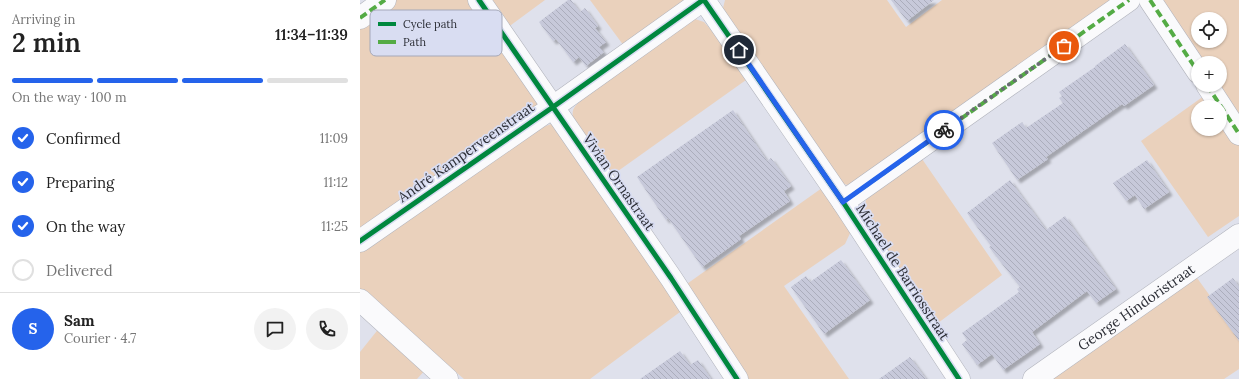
<!DOCTYPE html>
<html lang="en">
<head>
<meta charset="utf-8">
<style>
	body { margin:0; font-family:Lora,serif; background:#f2f2f2; color:#222; height:100vh; display:flex; flex-direction:column; font-size:15px; white-space:nowrap }
	* { box-sizing:border-box; margin:0 }
	p { font-size:13px; color:#767676 }
	.icon { flex:none; width:22px; height:22px; fill:none; stroke:currentColor; stroke-width:2; stroke-linecap:round; stroke-linejoin:round }
	.map { position:relative; flex:1; overflow:hidden }
	.sheet { display:flex; flex-direction:column; background:#fff; width:360px }
	.sheet>* { flex:none }
	.fabs { position:absolute; left:831px; top:12px; display:grid; gap:8px }
	.fabs a { display:grid; place-items:center; width:36px; height:36px; border-radius:50%; background:#fff; box-shadow:0 1px 3px #0004; font-size:20px }
	.pin { position:absolute; display:grid; place-items:center; width:34px; height:34px; color:#fff; margin:-17px; border:2px solid #fff; border-radius:50%; box-shadow:0 1px 4px #0007 }
	.courier { position:absolute; display:grid; place-items:center; width:40px; height:40px; margin:-20px; border:3px solid #2563eb; border-radius:50%; background:#fff; color:#222; box-shadow:0 1px 5px #0007 }
	.overview em { font-style:normal; font-weight:600 }
	.overview div { display:flex; flex-direction:column-reverse }
	.overview { display:flex; align-items:center; justify-content:space-between; height:68px; padding:0 12px }
	h1 { font-size:26px; font-weight:600; line-height:30px }
	.bar { display:grid; grid-template-columns:repeat(4,1fr); gap:6px 4px; align-content:center; height:48px; padding:0 12px }
	.bar i { height:5px; border-radius:3px; background:#e0e0e0 }
	.bar .current { background:#2563eb }
	.bar p { grid-column:span 4 }
	.line { display:flex; align-items:center; gap:10px; padding:0 12px; border-top:1px solid #e0e0e0 }
	.line div { flex:1 }
	.round { display:grid; place-items:center; flex:none; width:42px; height:42px; border-radius:21px; background:#f2f2f2 }
	ol { padding:0 12px; list-style:none }
	li { display:flex; align-items:center; gap:12px; height:44px }
	li p { margin-inline-start:auto }
	li .icon { padding:4px; border-radius:50%; background:#2563eb; color:#fff; stroke-width:4 }
	li:last-child { color:#767676 }
	li i { width:22px; height:22px; border:2px solid #e0e0e0; border-radius:50% }
	main { display:flex; flex:1; min-height:0 }
	.map>svg:first-child { display:block }
	.grass { fill:#ead1bc; fill-rule:evenodd }
	.building { fill:url(#building-back-hatch); filter:url(#shadow) }
	.lines { fill:none; stroke-linecap:round; stroke-linejoin:round }
	.minor-casing { stroke:#b1b3bc; stroke-width:23 }
	.minor { stroke:#fafafc; stroke-width:22 }
	.quiet { stroke:#54ab45; stroke-width:4; stroke-dasharray:8 4; stroke-linecap:butt }
	.cycleway-casing { stroke:#d9ddf2; stroke-width:8 }
	.cycleway { stroke:#00873e; stroke-width:5 }
	.done { stroke:#6a6c75; stroke-width:4; stroke-dasharray:0 7.2 }
	.route { stroke:#2563eb; stroke-width:5 }
	.labels { text-anchor:middle; stroke-width:3.5; stroke-linejoin:round; paint-order:stroke }
	.street-label { font-size:14px; fill:#2b2d35; stroke:#d9ddf2 }
	.key { fill:#d9ddf2; stroke:#a5a8b9; stroke-width:1 }
	.key-label { font-size:11px; fill:#2b2d35 }
</style>
</head>
<body>
<main>
<section class="sheet">
<div class="overview"><div><h1>2 min</h1><p>Arriving in</p></div><em>11:34–11:39</em></div>
<div class="bar"><i class="current"></i><i class="current"></i><i class="current"></i><i></i><p>On the way · 100 m</p></div>
<ol>
<li><svg class="icon" aria-label="check" viewBox="0 0 24 24"><path d="M5 12l5 5 9-10"/></svg>Confirmed<p>11:09</p></li>
<li><svg class="icon" aria-label="check" viewBox="0 0 24 24"><path d="M5 12l5 5 9-10"/></svg>Preparing<p>11:12</p></li>
<li><svg class="icon" aria-label="check" viewBox="0 0 24 24"><path d="M5 12l5 5 9-10"/></svg>On the way<p>11:25</p></li>
<li><i></i>Delivered</li>
</ol>
<div class="line" style="height:72px"><b class="round" style="background:#2563eb;color:#fff">S</b><div><b>Sam</b><p>Courier · 4.7</p></div><a class="round"><svg class="icon" aria-label="chat" viewBox="0 0 24 24"><path d="M4 5h16v11H9l-5 4z"/></svg></a><a class="round"><svg class="icon" aria-label="phone" viewBox="0 0 24 24"><path d="M5 4h4l2 5-3 2q2 4 5 5l2-3 5 2v4C11 20 4 13 5 4z"/></svg></a></div>
</section>
<div class="map">
<svg width="879" height="379" viewBox="0 0 879 379">
	<defs>
		<pattern id="building-back-hatch" width="6" height="6" patternUnits="userSpaceOnUse"><rect width="6" height="6" fill="#c7c9da"/><path d="M-1 5l2 2M0 0l6 6M5-1l2 2" fill="none" stroke="#abadbc"/></pattern>
		<filter id="shadow"><feDropShadow dx="3.5" dy="3.5" stdDeviation="1" flood-color="#0004"/></filter>
	</defs>
	<rect width="100%" height="100%" fill="#dfe1ec"/>
	<!-- grass -->
	<path class="grass" d="M33 0H112L184 102 0 231V23Z
		M127 0H185L147 28Z
		M230 0H328L264 46Z
		M365 0H527L546 27 582 0H756L491 186 481 183 364 16 363 8Z
		M800 0H879V115L860 85V63H843ZM838 19H860V41H838Z
		M332 18 344 22 352 31 386 80 251 176 215 125C210 110 213 108 223 98Z
		M848 93 858 107H838V129H860V110L879 138V216L848 237 781 141Z
		M191 124 201 129 324 309 230 379H104L0 290V252L178 129Z
		M560 156 642 275 578 323 505 219 503 210 507 197Z
		M462 188 492 229 485 244 424 286 489 379H389L324 286Z
		M832 271 879 336V369L864 379H680Z
		M20 327 67 368 57 379H0V352Z"/>
	<!-- building -->
	<path class="building" d="M208 0H211L220 12 225 8 238 26 235 28 246 42 239 47 244 52 226 66 219 57 213 62 196 39 193 41 179 22Z
		M531 0H574L547 21Z
		M765 44 794 85 764 106 762 104 686 157 688 159 657 180 632 143 662 122 666 128 703 103 699 98 702 96 699 92 735 67V66Z
		M373 110 407 161 411 158 431 186 424 191 430 201 379 236 381 239 342 267 308 218 306 220 277 177Z
		M787 160 809 192 784 209 775 195 766 201 753 183Z
		M650 180 686 230 705 216 756 289 736 303 727 291 672 332 680 344 643 370 632 354 617 365 602 344 607 340 602 333 659 292 657 289 660 287 629 247 631 246 607 213Z
		M481 260 510 300 464 334 431 287 446 276 450 282Z
		M873 278 879 287V341L847 297Z
		M320 351 330 365 338 360 351 379H280Z
		M550 357 566 379H519Z"/>
	<g class="lines">
		<defs>
			<g id="minor">
				<path d="M119 0 311 278 377 379"/>
				<path d="M344 0 483 202 599 379"/>
				<path d="M790 0 838 72"/>
				<path d="M0 18 25 0"/>
				<path d="M847 85 879 134"/>
				<path d="M483 202 769 0"/>
				<path d="M0 241 193 107 343 0"/>
				<path d="M0 300 87 379"/>
				<path id="s1" d="M674 379 879 235"/>
			</g>
		</defs>
		<!-- minor casing -->
		<use href="#minor" class="minor-casing"/>
		<!-- minor -->
		<use href="#minor" class="minor"/>
		<!-- quiet -->
		<path class="quiet" d="M790 0 838 72
			M0 18 25 0
			M847 85 879 134
			M483 202 769 0"/>
		<defs>
			<path id="cycleway" d="M119 0 311 278 377 379
				M344 0 483 202 599 379
				M0 241 193 107 343 0"/>
		</defs>
		<!-- cycleway casing -->
		<use href="#cycleway" class="cycleway-casing"/>
		<!-- cycleway -->
		<use href="#cycleway" class="cycleway"/>
	</g>
	<g class="lines">
		<!-- done -->
		<path class="done" d="M584 130 704 46"/>
		<!-- route -->
		<path class="route" d="M379 50 483 202 584 130"/>
	</g>
	<g class="labels">
		<!-- street labels -->
		<g class="street-label">
			<text transform="translate(106 152) rotate(-35)" y="5">André Kamperveenstraat</text>
			<text transform="translate(259 182) rotate(55)" y="5">Vivian Ornastraat</text>
			<text transform="translate(543 272) rotate(57)" y="5">Michael de Barriosstraat</text>
			<text dy="5" stroke="none"><textPath href="#s1" startOffset="125">George Hindoristraat</textPath></text>
		</g>
	</g>
	<!-- legend -->
	<rect x="10" y="10" width="132" height="46" rx="6" class="key"/>
	<rect x="18" y="22" width="18" height="4" fill="#00873e"/>
	<rect x="18" y="40" width="18" height="4" fill="#54ab45"/>
	<g class="key-label">
		<text x="43" y="28">Cycle path</text>
		<text x="43" y="46">Path</text>
	</g>
</svg>
<div class="fabs">
<a><svg class="icon" aria-label="locate" viewBox="0 0 24 24"><circle cx="12" cy="12" r="6"/><path d="M12 2v4M12 18v4M2 12h4M18 12h4"/></svg></a>
<a>+</a>
<a>−</a>
</div>
<div class="pin" style="left:704px;top:46px;background:#ea580c"><svg class="icon" aria-label="bag" viewBox="0 0 24 24"><path d="M5 8h14l-1 12H6zM9 8a3 3 0 0 1 6 0"/></svg></div>
<div class="pin" style="left:379px;top:50px;background:#1f2937"><svg class="icon" aria-label="home" viewBox="0 0 24 24"><path d="M3 11l9-7 9 7M6 9v11h12V9"/></svg></div>
<div class="courier" style="left:584px;top:130px"><svg class="icon" aria-label="bike" viewBox="0 0 24 24"><circle cx="6" cy="16" r="4"/><circle cx="18" cy="16" r="4"/><path d="M6 16l4-8h5l3 8M10 8l3 8H6M13 5h3"/></svg></div>
</div>
</main>
</body>
</html>
